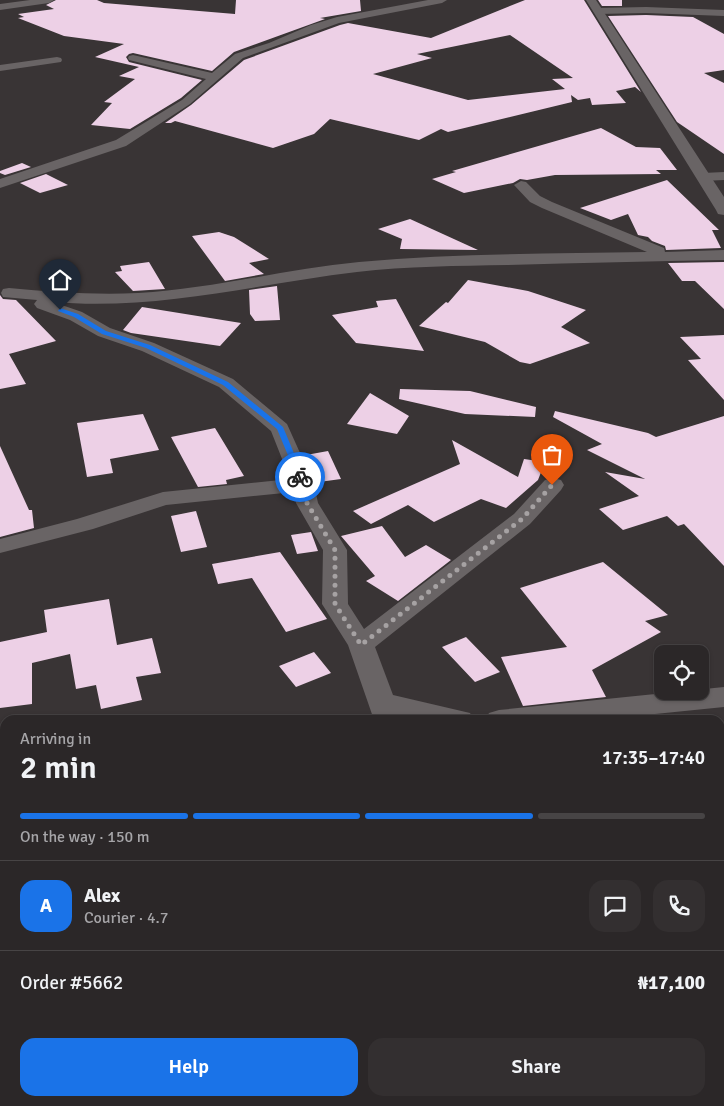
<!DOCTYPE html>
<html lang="en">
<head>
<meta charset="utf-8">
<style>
	body { margin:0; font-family:Signika,sans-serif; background:#332f30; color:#f1f3f6; height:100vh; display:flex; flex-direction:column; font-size:19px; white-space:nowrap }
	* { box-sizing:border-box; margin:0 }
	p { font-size:16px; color:#a6a5a8 }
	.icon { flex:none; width:28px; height:28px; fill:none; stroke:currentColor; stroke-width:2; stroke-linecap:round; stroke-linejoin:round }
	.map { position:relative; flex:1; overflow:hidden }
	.details { position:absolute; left:0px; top:715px; width:725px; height:391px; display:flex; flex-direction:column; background:#2b2728; border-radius:15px 15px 0 0; box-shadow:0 1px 4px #0004,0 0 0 1px #474445 }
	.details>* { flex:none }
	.controls { position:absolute; left:654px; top:645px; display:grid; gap:10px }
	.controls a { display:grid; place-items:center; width:55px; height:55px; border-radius:10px; background:#2b2728; box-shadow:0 1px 4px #0004,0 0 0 1px #474445; font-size:25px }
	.pin { position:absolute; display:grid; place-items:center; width:42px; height:42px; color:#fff; margin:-51px -21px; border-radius:50% 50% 50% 0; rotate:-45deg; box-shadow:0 0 5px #0007 }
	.pin .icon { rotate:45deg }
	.courier { position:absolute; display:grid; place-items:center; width:50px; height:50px; margin:-25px; border:4px solid #1a73e8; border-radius:50%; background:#fff; color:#222; box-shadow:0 1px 6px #0007 }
	.overview em { font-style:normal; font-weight:600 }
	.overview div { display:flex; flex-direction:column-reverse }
	.overview { display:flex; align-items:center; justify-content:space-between; height:85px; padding:0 20px }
	h1 { font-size:32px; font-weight:600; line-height:38px }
	.bar { display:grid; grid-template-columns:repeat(4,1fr); gap:8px 5px; align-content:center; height:60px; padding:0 20px }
	.bar i { height:6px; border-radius:4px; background:#474445 }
	.bar .on { background:#1a73e8 }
	.bar p { grid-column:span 4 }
	.line { display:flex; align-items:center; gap:12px; padding:0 20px; border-top:1px solid #474445 }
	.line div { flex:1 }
	.round { display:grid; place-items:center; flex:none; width:52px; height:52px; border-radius:15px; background:#332f30 }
	.primary-button { display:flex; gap:10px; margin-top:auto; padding:10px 20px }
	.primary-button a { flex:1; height:58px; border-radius:15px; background:#1a73e8; color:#fff; font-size:20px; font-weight:600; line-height:58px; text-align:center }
	.primary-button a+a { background:#332f30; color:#f1f3f6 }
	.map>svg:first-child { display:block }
	.building { fill:#edd0e6; fill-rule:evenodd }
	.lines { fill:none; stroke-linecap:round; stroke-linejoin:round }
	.street { fill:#696465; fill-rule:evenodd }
	.secondary { fill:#696465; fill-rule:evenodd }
	.route { fill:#1a73e8 }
	.done { stroke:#a6a2a3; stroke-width:5; stroke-dasharray:0 9 }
</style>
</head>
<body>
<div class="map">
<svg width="724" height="1106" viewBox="0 0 724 1106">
	<rect width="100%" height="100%" fill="#393435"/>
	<!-- building -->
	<path class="building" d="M56 0H97L104 3 235 14 236 0H360L361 11 320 18 325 19 234 52 212 71 133 53 129 54 126 57 129 62 202 80 181 98 130 129 91 125 112 103 104 102 135 79 119 76 139 67 95 57 124 44 64 36 18 18 24 17 18 14 54 9 46 5Z
		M525 0H584L641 92 635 87 616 91 626 103 592 105 590 98 578 100 571 95 572 102 448 132 441 129 419 140 330 119 314 134 273 148 175 121 171 123H165L191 105 244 60 340 25 348 23 431 38ZM510 35 573 78 552 79 565 89 468 100 373 74 432 58 417 54Z
		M598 0H622V6H602Z
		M646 15 693 17 724 34V70L704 73 724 83V154L677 122 608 16Z
		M601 128 636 147 660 148 677 170H656L661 174 555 175 527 180 520 179 513 183 464 193 432 179 456 172 452 171Z
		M22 163 31 167 5 175 0 173V171Z
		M46 174 68 185 40 193 20 183Z
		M667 180 719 230H712L721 248 666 250 665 246 652 241 648 237 638 235 628 214 611 220 580 208Z
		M410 219 478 250 400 249 402 239 378 229Z
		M219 232 234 237 269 259 249 263 264 274 225 281 192 236Z
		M149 262 165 289 133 291 115 272 122 271 120 266Z
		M724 262V309L695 281H682L668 263Z
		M468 280 528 291 586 310 561 327 590 343 530 364 520 362 485 342 419 326 446 302 448 303Z
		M277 286 280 320 255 321 250 314 249 290Z
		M0 295 3 299 16 300 56 341 9 354 26 384 0 389Z
		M396 299 424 351 356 343 332 315 378 307 376 301Z
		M142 307 241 323 220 346 131 333 123 330Z
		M724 335V400L688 360 701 359 680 337Z
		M400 389 470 391 536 407 535 417 465 414 399 399Z
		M370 393 409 416 397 434 347 424Z
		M555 411 648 433 656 437 724 416V566L684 524 678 526 667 516 623 530 599 509 639 496 605 472 645 479 587 450 602 444 553 417Z
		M143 414 159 450 110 459 113 473 87 477 77 423Z
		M215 428 244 476 226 480 227 484 198 487 171 437Z
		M452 440 518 477 524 459 545 462 538 480 506 508 481 499 434 522 408 505 371 524 353 511 460 464Z
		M0 446 29 510H32L34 528 0 537Z
		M328 451 341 479 319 482 306 455Z
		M196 511 207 547 181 552 171 516Z
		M382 526 405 557 426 545 451 560 398 601 366 581 375 576 341 536Z
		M311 532 318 551 297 554 291 535Z
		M280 552 327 619 286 632 252 578 218 584 212 564Z
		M603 562 668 615 645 621 661 632 592 670 606 697 523 706 501 657 567 647 520 588Z
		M109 599 117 645 152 638 161 673 136 677 142 700 101 709 96 685 76 689 70 654 32 663V704L0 708V642L47 632 44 610Z
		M466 637 500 672 475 682 442 647Z
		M314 652 331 673 296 687 279 666Z"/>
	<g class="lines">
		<!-- street -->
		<path class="street" d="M30 0H54L49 3 0 10V4Z
			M428 0H447L442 3 339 23 243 58 190 104 126 146 0 188V179L116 140 182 100 206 79 129 60 128 58 129 56 133 55 212 73 235 54 269 43 311 25 337 17Z
			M646 7 724 10V16L646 13 598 14 593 11 598 8Z
			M57 57 61 58 62 60 61 62 0 71V65Z
			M724 172V180L703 181 696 177 703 173Z
			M521 181 526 182 540 196 552 202 664 248 665 252 724 250V260C652 261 580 263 508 265 458 266 407 266 357 272 256 284 156 311 53 302L82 312 110 328 154 343 233 379 287 424 314 484 318 503 347 550 348 604 364 629 514 514 545 480 553 478 561 480 564 485 561 490 530 524 375 647 393 695 470 713 474 720H417L401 716 402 720H374L348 645 322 604 323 550 296 503 294 492 166 505 93 529 0 553V539L77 519 163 492 290 479 271 431 219 387 142 351 98 336 70 320 37 308 34 304 37 300 3 297 1 293 3 289 9 288C52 292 94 295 138 293 212 289 285 269 359 262 455 253 551 254 647 252L542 208 530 202 514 185Z
			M724 687V707L596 720H485L489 713 499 710Z"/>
		<!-- secondary -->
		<path class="secondary" d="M586 0H596L724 197V215L718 214 716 210Z"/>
	</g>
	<!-- route -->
	<path class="route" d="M60 308 78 314 106 331 150 345 228 382 283 427 304 477 303 479 297 477 277 429 223 385 146 348 102 334 74 317 58 311Z"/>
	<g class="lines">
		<!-- done -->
		<path class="done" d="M300 477 307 503 335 550V604L361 645 522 519 552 485"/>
	</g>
</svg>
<div class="controls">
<a><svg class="icon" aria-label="locate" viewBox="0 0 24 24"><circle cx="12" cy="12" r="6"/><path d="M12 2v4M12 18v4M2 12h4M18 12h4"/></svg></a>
</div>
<div class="pin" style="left:552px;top:485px;background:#ea580c"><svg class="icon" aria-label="bag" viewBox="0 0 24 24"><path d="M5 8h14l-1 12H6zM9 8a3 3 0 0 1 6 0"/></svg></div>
<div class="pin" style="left:60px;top:310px;background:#1f2937"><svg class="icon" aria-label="home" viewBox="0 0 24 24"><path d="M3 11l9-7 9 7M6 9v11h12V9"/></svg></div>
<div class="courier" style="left:300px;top:477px"><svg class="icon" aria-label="bike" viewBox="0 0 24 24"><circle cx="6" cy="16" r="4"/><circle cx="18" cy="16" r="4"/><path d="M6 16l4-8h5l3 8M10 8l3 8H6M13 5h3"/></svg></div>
<section class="details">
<div class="overview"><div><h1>2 min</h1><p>Arriving in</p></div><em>17:35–17:40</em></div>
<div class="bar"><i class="on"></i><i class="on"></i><i class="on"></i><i></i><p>On the way · 150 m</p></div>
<div class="line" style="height:90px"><b class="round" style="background:#1a73e8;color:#fff">A</b><div><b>Alex</b><p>Courier · 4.7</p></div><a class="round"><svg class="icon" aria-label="chat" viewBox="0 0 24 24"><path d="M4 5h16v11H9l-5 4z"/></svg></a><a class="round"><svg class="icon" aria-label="phone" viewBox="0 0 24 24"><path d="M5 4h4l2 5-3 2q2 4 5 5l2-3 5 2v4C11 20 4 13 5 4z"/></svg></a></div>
<div class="line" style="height:65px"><div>Order #5662</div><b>₦17,100</b></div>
<div class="primary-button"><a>Help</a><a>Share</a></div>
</section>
</div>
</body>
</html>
